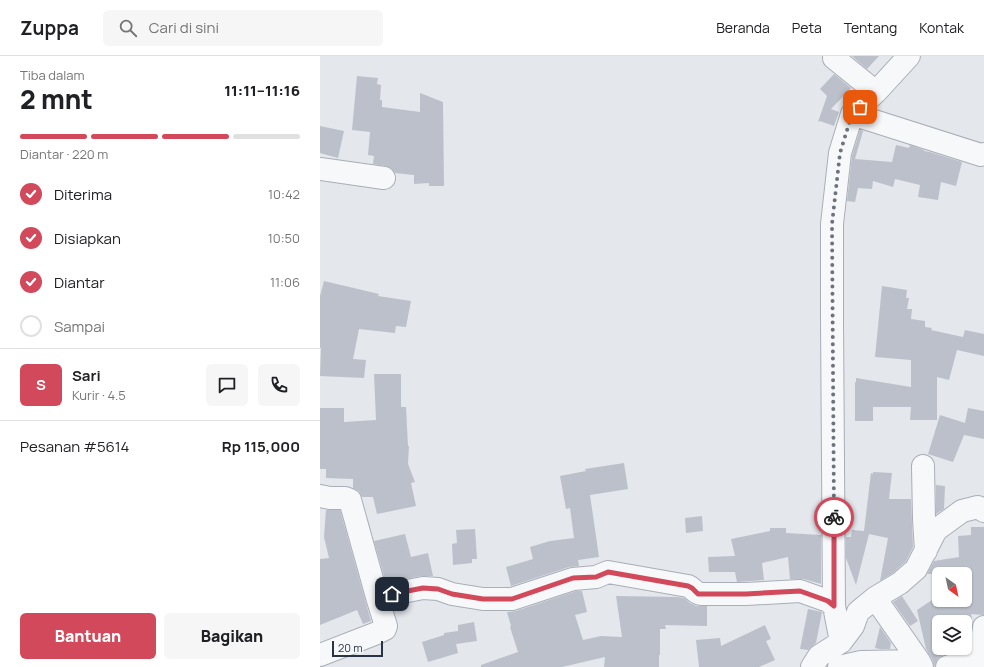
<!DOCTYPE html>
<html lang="id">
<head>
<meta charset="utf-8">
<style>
	body { margin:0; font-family:Manrope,sans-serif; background:#f6f6f6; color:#202124; height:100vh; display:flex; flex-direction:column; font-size:15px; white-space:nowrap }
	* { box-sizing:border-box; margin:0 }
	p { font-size:13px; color:#757577 }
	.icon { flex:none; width:22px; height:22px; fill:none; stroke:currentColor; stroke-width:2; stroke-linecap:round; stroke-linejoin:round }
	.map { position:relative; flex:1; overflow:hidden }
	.panel { display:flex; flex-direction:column; background:#fff; width:320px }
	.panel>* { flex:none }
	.needle { width:26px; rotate:147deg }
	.buttons { position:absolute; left:612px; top:511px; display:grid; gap:8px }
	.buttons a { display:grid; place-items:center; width:40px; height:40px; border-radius:6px; background:#fff; box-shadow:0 1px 3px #0004; font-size:20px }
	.scale { position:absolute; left:12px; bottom:10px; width:51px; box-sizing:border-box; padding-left:4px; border:2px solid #2b3445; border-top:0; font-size:11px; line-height:14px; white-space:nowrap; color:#2b3445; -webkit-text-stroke:3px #f4f6f9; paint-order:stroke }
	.pin { position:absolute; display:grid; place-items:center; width:34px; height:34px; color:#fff; margin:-17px; border-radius:8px; box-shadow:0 2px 6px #0006 }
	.courier { position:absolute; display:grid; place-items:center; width:40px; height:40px; margin:-20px; border:3px solid #d1495b; border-radius:50%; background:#fff; color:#222; box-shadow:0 1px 5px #0007 }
	.overview em { font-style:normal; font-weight:800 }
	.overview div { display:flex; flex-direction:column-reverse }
	.overview { display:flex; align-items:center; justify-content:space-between; height:68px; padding:0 20px }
	h1 { font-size:26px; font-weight:800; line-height:30px }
	.bar { display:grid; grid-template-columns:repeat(4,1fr); gap:6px 4px; align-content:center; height:48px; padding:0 20px }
	.bar i { height:5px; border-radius:3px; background:#e0e0e0 }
	.bar .active { background:#d1495b }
	.bar p { grid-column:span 4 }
	.line { display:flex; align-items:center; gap:10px; padding:0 20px; border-top:1px solid #e0e0e0 }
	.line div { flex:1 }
	.round { display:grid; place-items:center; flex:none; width:42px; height:42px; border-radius:6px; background:#f6f6f6 }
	ol { padding:0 20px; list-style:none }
	li { display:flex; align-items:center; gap:12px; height:44px }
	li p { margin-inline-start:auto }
	li .icon { padding:4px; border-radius:50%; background:#d1495b; color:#fff; stroke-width:4 }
	li:last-child { color:#757577 }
	li i { width:22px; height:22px; border:2px solid #e0e0e0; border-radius:50% }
	.primary-button { display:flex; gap:8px; margin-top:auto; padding:8px 20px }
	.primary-button a { flex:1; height:46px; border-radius:6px; background:#d1495b; color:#fff; font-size:16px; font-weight:800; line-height:46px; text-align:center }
	.primary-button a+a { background:#f6f6f6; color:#202124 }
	header { display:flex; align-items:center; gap:24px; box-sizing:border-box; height:56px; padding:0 20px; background:#fff; border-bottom:1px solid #e0e0e0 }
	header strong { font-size:19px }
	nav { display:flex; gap:22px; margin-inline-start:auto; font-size:14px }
	.search { width:280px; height:36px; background:#f6f6f6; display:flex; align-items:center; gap:10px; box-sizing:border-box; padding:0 14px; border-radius:6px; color:#757577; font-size:15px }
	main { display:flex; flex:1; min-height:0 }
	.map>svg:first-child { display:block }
	.building { fill:#bbc0ca }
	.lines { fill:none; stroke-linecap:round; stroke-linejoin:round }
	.minor-casing { stroke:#a9aeb7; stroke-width:24 }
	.minor { stroke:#f7f8fa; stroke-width:22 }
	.done { stroke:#6c737f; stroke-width:4; stroke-dasharray:0 7.2 }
	.route { stroke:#d1495b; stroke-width:5 }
</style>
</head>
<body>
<header>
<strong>Zuppa</strong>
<div class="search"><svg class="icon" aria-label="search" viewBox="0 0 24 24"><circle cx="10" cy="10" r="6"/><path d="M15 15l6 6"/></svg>Cari di sini</div>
<nav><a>Beranda</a><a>Peta</a><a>Tentang</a><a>Kontak</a></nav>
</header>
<main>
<section class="panel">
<div class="overview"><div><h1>2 mnt</h1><p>Tiba dalam</p></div><em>11:11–11:16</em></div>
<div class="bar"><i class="active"></i><i class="active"></i><i class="active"></i><i></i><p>Diantar · 220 m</p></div>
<ol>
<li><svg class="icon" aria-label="check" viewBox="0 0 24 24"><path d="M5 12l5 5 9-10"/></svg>Diterima<p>10:42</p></li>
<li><svg class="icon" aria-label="check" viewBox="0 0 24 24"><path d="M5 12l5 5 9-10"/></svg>Disiapkan<p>10:50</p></li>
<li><svg class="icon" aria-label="check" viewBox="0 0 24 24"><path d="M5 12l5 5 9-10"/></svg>Diantar<p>11:06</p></li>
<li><i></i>Sampai</li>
</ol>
<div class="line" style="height:72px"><b class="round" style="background:#d1495b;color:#fff">S</b><div><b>Sari</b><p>Kurir · 4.5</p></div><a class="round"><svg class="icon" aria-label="chat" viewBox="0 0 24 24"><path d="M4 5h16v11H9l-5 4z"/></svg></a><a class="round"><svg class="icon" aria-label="phone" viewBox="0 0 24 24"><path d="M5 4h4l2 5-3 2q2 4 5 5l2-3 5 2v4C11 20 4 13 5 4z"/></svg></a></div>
<div class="line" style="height:52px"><div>Pesanan #5614</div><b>Rp 115,000</b></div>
<div class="primary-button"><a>Bantuan</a><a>Bagikan</a></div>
</section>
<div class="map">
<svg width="664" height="611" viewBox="0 0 664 611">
	<rect width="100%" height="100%" fill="#e4e7ec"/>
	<!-- building -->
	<path class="building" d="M532 0H559L547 13Z
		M514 18 531 32 511 53 519 56 514 70 500 65 498 66 507 40 500 33Z
		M37 20 58 22 57 28 61 29 60 44H62V51L100 56V37L123 46 124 130H109V127L94 128V119L75 117 71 112 66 110 53 108 54 100 48 99 50 76 32 74Z
		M0 70 24 75 18 102 0 97Z
		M540 74 543 75 535 103 572 106 576 89 589 92 590 89 604 94V95L610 96 642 106 636 130 621 126 618 144 598 141 600 129 575 123 573 131 553 125 552 133 538 132 535 146 527 145 532 100Z
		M4 225 59 238 58 240 91 245 86 271 76 270 75 277 39 273 33 303 46 304 44 322 0 320 1 292H0V240Z
		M562 230 587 234 586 242H589L587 253H592L591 263 605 265V271L612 272 611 274 643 281 645 274 664 278V300L637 294 629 324 617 321V364H590L591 351H553V365H535V326H536V322L591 331V304L555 301Z
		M54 318H81V351H86L88 390H89L88 408 95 426 91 427 96 450 57 458 53 441H42L39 435 33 432V423L6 422V413H0V352H24V366L56 364Z
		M648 352 664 355V383L644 379 633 406 608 398 620 359 645 367Z
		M304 407 308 433 270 439 279 501 258 504 259 510 249 511 191 530 186 511 213 503 210 491 230 485 254 482 250 452 246 453 240 420 266 415 265 413Z
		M553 416 572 417 569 443H591L593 491 586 505 573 517 560 525 568 482 549 478 536 529 526 502V481H531L532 474 544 475 551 417 553 418Z
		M616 429 625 430 624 453 616 458Z
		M6 454H20L51 565 43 568 37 554 0 569V503L9 502 4 481Z
		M382 460 383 475 366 477 365 462Z
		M651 471H664V559L651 558 652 563 637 566H619V592H630L631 596 623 599 618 602 614 611 613 605 606 593 597 554 612 544H645V518H607L614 505 639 501 638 480 651 479Z
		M450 472H466V477L501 479V528L484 523H470L468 501 442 507 444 524 417 526 415 516H389L388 501 415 500 411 483 450 475Z
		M155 473 157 503H152V507L133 509 132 488 137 487 136 474Z
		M85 478 91 501 108 497 113 520H101L66 527 54 485Z
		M256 535H262L267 556 255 559 263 584 281 580 302 581 296 540 358 541 364 542 370 547 376 550H387V570L345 569 346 573H340V599H339V611H284L285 601 242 611H161V609L198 596 190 571 191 570 187 556 196 555Z
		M582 540 598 565 590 570 573 546Z
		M488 553 502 556 496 587 488 594 480 593Z
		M154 566 157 585 136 588 138 597 108 606 102 586 124 579V577L138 575V569Z
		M445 569 451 583 446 585 455 604 439 611H379L376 584 400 582 401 590Z
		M560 571 571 587 570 593H560L555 592Z"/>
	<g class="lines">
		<defs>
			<path id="minor" d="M516 0 514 2 556 36
				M532 58 661 99 664 98
				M0 113 64 122
				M603 410 604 463 606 495
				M0 440 10 442H25L30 444 57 541 103 532 118 533 132 538 163 543H192L253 523 276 521 288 516 368 530C373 532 375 537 381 538H426L480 535 508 545 514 550
				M555 542 599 605 600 611
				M521 586 514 550 512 264V168L520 97 532 58 556 36 589 0
				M0 599 57 577 65 573 66 570 57 541
				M492 611 499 600 521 586 533 570 538 556 555 542 580 527 596 513 616 474 642 455 658 451 664 455
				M519 611 541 606 599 605 602 611
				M627 611 660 600 664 599
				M660 611V600L664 571"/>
		</defs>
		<!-- minor casing -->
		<use href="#minor" class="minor-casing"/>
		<!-- minor -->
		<use href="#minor" class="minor"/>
	</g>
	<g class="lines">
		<!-- done -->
		<path class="done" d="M514 461 512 168 520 97 532 58 540 51"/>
		<!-- route -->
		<path class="route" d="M72 538 103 532 118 533 132 538 163 543H192L253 522 276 521 288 516 368 530 372 532 378 538H426L480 535 508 545 514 550V461"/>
	</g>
</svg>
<div class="buttons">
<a><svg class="needle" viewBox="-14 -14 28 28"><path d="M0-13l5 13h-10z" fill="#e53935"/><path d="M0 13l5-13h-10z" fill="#757577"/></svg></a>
<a><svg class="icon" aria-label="layers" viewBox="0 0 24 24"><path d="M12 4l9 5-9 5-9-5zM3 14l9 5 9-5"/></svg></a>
</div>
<div class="scale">20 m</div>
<div class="pin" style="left:540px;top:51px;background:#ea580c"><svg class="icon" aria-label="bag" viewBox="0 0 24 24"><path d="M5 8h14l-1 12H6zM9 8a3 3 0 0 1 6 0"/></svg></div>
<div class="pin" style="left:72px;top:538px;background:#1f2937"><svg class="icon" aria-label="home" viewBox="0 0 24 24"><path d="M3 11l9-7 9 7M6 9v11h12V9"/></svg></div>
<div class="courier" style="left:514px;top:461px"><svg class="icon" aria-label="bike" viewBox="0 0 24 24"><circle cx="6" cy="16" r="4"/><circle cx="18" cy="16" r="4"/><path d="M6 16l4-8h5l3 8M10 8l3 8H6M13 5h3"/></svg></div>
</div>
</main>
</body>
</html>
